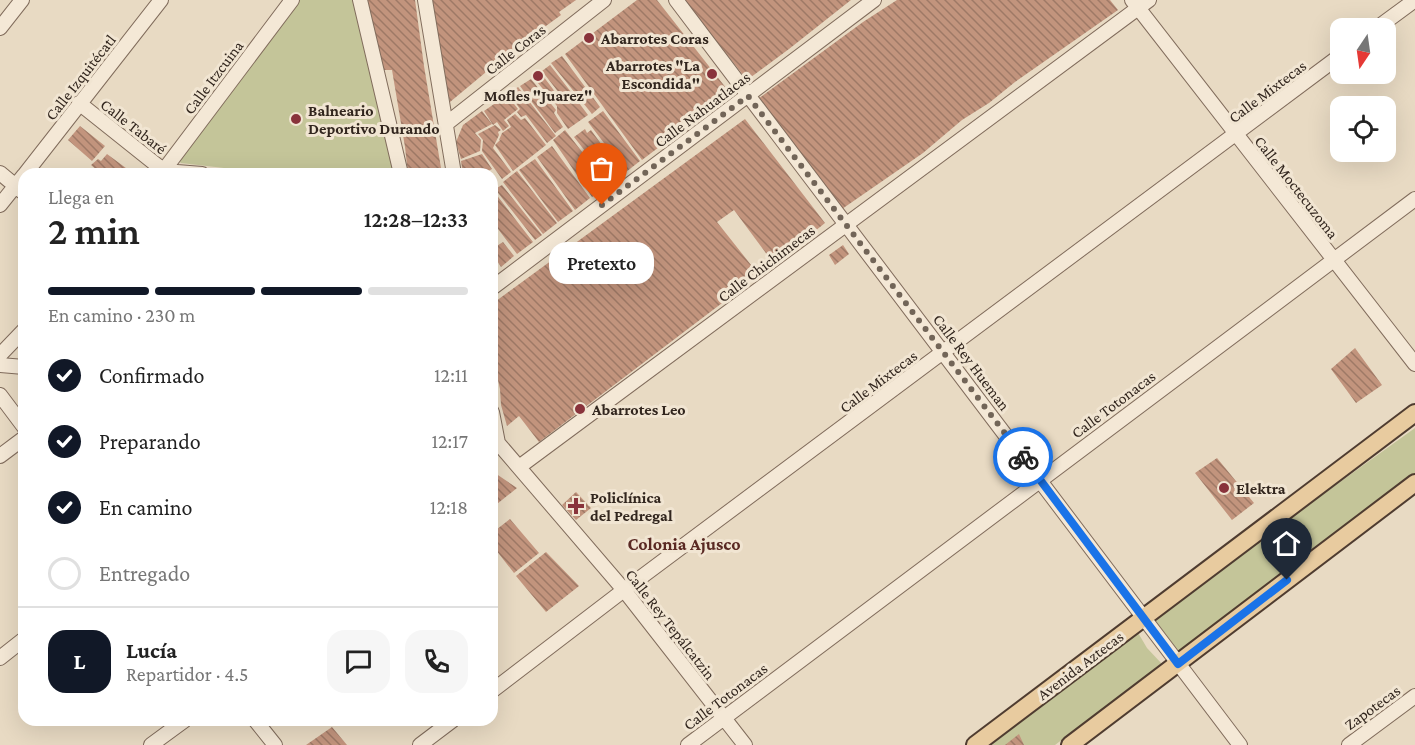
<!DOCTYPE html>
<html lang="es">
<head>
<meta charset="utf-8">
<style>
	body { margin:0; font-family:"Crimson Pro",serif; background:#f6f6f6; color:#222; height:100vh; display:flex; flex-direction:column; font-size:22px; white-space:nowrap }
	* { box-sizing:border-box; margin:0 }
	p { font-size:20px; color:#767676 }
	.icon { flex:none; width:33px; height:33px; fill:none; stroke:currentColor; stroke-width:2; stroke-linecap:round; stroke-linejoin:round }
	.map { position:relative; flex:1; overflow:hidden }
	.side { position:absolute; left:18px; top:168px; width:480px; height:558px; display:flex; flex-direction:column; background:#fff; border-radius:18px; box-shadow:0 6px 24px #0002 }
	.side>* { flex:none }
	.needle { width:39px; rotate:193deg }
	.buttons { position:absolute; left:1330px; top:18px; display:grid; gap:12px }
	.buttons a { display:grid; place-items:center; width:66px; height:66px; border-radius:12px; background:#fff; box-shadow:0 6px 24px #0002; font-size:30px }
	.pin { position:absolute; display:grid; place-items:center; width:51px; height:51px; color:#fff; margin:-62px -26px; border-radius:50% 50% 50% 0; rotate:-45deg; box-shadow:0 0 6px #0007 }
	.pin .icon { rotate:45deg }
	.courier { position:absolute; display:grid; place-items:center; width:60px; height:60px; margin:-30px; border:4px solid #1a73e8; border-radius:50%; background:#fff; color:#222; box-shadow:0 2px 8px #0007 }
	.bubble { position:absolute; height:42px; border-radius:18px; background:#fff; box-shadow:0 6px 24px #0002; font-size:20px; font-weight:600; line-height:42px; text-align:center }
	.head em { font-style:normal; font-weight:600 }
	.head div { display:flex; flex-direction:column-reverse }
	.head { display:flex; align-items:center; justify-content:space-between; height:102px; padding:0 30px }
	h1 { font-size:39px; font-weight:600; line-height:45px }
	.bar { display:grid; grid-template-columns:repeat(4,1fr); gap:9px 6px; align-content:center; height:72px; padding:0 30px }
	.bar i { height:8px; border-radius:4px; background:#e0e0e0 }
	.bar .active { background:#111827 }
	.bar p { grid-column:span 4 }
	.line { display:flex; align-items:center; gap:15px; padding:0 30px; border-top:2px solid #e0e0e0 }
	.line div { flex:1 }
	.round { display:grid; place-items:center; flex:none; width:63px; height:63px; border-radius:18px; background:#f6f6f6 }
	ol { padding:0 30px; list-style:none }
	li { display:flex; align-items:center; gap:18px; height:66px }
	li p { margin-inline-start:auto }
	li .icon { padding:6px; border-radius:50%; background:#111827; color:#fff; stroke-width:4 }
	li:last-child { color:#767676 }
	li i { width:33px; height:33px; border:3px solid #e0e0e0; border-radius:50% }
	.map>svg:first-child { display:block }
	.park { fill:#c4c599 }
	.building { fill:url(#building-back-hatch) }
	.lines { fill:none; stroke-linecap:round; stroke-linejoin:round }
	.minor-casing { stroke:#816c5c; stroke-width:16 }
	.major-casing { stroke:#4f3c30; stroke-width:20 }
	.minor { stroke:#f4e8d6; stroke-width:14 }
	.major { stroke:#e8cb9f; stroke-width:16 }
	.done { stroke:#726558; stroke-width:6; stroke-dasharray:0 10.8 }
	.route { stroke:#1a73e8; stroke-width:8 }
	.poi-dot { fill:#89333b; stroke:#f1e5d2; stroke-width:2 }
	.labels { text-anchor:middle; stroke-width:6; stroke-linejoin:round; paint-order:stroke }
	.poi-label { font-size:16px; font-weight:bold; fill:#32261e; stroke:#f1e5d2; text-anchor:start }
	.street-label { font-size:16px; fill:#32261e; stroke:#f1e5d2 }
	.neighbourhood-label { font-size:18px; font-weight:bold; fill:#5a2923; stroke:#f1e5d2 }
</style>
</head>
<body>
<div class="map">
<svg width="1415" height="745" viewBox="0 0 1415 745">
	<defs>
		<pattern id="building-back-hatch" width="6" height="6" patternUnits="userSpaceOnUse" patternTransform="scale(1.5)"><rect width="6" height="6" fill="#c2947d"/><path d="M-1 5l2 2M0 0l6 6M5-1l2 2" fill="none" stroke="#9e7966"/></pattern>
	</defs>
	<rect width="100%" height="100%" fill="#e8dac3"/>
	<!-- park -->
	<path class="park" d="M297 0H359L398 174H276L181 163 179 161Z
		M1415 428V474L1177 653 1167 636 1151 618Z
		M1137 631 1147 648 1162 664 1055 745H991Z"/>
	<!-- building -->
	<path class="building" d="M363 0H415L424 66 442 174H408L405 147 392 70H383L379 50H375Z
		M432 0H576L559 12 561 15 509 53 450 102 433 26Z
		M637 0H657L730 93 642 160 565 54Z
		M684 0H851L789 49 747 80Z
		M897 0H1110L1118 10 1015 82 989 103 962 120 923 153 842 209 758 99 863 22Z
		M562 56 600 107 592 114 551 63Z
		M550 65 571 92 563 98 542 71Z
		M540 72 562 101 573 95 588 115 568 129 557 113V106L533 77Z
		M531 79 556 110 554 113 563 127 555 133 520 86Z
		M518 87 556 136 547 143 526 115 521 117 517 112 520 109 509 94Z
		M507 95 518 109 504 120 509 126 503 131 497 122 493 125 484 111Z
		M482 111 492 124 475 133 481 140 480 151 461 159 456 142 463 125Z
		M603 111 640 161 626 172 588 122Z
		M515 114 521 120 525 118 546 145 513 171 495 145 501 139 499 140 502 133 511 127 507 120Z
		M745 119 825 223 774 264 734 210 717 222 759 275 539 442 519 416 507 426 501 405 500 389 492 353V304Z
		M495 125 501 130 498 132 499 135 493 148 511 172 502 179 482 151 483 140 478 134Z
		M80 126 105 146 92 161 68 140Z
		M585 129 587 133 591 130 623 174 611 184 574 137Z
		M565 130 608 185 592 197 553 140Z
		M552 146 590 198 575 210 537 157Z
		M107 154 134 174H101L91 165 98 159 101 161Z
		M482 154 492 169 483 174H463L461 161Z
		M535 159 573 211 558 222 519 170Z
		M517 171 557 223 543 234 503 182Z
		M502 185 542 235 535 240 495 189Z
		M492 189 533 242 517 254 492 221Z
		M503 242 514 256 501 267 492 253V249Z
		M843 245 849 254 835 265 829 255Z
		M1355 348 1382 385 1356 403 1331 369Z
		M1217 458 1254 503 1232 520 1195 473Z
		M492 471 517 488 492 508Z
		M576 492 591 508 576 520 562 505Z
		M510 519 539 553 514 573 492 545V533Z
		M546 552 579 586 546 612 516 576Z
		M332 727 347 745H306Z
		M1019 734 1024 745H1005Z"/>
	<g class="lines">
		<defs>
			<path id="minor" d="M360 0 401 174
				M425 0 454 174
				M676 0 1240 745
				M1132 0 1415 364
				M0 28 22 0
				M1377 28 1415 0
				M79 103 168 174
				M446 124 604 0
				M164 171 202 174
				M0 173 24 193
				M25 174 161 0
				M161 174 292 0
				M0 205 24 175
				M492 288 874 0
				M0 355 24 330
				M0 365 24 367
				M0 395 24 427
				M492 412 498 443 624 590 745 745
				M0 456 24 438
				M519 467 1149 0
				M0 658 24 639
				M492 691 624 590 1341 55
				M255 720 275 745
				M151 745 185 720
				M420 745 453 720
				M688 745 1415 199
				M1349 745 1415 696"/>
			<path id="major" d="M975 745 1415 413
				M1070 745 1415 483"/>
		</defs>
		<!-- minor casing -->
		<use href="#minor" class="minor-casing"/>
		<!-- major casing -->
		<use href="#major" class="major-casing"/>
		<!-- minor -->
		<use href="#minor" class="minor"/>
		<!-- major -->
		<use href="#major" class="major"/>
	</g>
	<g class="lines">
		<!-- done -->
		<path class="done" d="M602 205 748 96 1023 457"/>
		<!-- route -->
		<path class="route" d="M1023 457 1178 664 1287 580"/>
	</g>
	<!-- markers -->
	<g class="poi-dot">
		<circle cx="589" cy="38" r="6"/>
		<circle cx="712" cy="74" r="6"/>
		<circle cx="538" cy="76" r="6"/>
		<circle cx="296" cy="119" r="6"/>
		<circle cx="580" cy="409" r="6"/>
		<circle cx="1224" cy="488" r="6"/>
		<path d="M573 497h6v6h6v6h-6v6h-6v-6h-6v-6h6z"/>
	</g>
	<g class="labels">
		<!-- poi labels -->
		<g class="poi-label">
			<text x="601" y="44">Abarrotes Coras</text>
			<text x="700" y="71" text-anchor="end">Abarrotes "La<tspan x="700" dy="18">Escondida"</tspan></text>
			<text x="538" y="101" text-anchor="middle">Mofles "Juarez"</text>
			<text x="308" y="116">Balneario<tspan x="308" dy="18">Deportivo Durando</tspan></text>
			<text x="592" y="415">Abarrotes Leo</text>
			<text x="1236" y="494">Elektra</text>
			<text x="590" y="503">Policlínica<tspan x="590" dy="18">del Pedregal</tspan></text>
		</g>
		<!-- street labels -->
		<g class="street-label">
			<text transform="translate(515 49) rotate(-38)" y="6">Calle Coras</text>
			<text transform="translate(80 77) rotate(-52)" y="6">Calle Izquitécatl</text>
			<text transform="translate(213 77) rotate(-53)" y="6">Calle Itzcuina</text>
			<text transform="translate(1267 91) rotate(-37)" y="6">Calle Mixtecas</text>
			<text transform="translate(702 109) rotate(-37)" y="6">Calle Nahuatlacas</text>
			<text transform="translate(134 126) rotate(38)" y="6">Calle Tabaré</text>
			<text transform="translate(1297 187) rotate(52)" y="6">Calle Moctecuzoma</text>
			<text transform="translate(766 263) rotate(-37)" y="6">Calle Chichimecas</text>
			<text transform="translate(972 362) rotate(53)" y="6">Calle Rey Hueman</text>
			<text transform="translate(878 381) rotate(-37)" y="6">Calle Mixtecas</text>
			<text transform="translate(1113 404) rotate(-37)" y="6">Calle Totonacas</text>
			<text transform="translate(671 624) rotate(52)" y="6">Calle Rey Tepálcatzin</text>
			<text transform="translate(1080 665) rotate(-37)" y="6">Avenida Aztecas</text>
			<text transform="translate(725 696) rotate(-37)" y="6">Calle Totonacas</text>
			<text transform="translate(1372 707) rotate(-36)" y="6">Zapotecas</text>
		</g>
		<!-- neighbourhood labels -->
		<g class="neighbourhood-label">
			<text x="684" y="550">Colonia Ajusco</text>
		</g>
	</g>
</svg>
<div class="buttons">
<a><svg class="needle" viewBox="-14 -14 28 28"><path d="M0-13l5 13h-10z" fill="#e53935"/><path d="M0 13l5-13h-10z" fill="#767676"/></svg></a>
<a><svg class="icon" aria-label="locate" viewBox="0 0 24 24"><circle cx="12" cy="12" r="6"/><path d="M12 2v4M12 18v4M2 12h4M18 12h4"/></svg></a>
</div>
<div class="pin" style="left:602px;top:205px;background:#ea580c"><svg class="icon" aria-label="bag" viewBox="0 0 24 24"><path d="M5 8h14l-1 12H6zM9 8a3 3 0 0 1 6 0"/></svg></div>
<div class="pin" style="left:1287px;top:580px;background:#1f2937"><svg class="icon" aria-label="home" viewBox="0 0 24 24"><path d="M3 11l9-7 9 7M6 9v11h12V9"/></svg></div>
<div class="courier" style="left:1023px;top:457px"><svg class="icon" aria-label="bike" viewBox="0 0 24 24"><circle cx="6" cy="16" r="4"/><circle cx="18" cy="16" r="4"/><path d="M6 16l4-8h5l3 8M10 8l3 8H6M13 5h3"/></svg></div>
<div class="bubble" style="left:549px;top:242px;width:105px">Pretexto</div>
<section class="side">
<div class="head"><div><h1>2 min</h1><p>Llega en</p></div><em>12:28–12:33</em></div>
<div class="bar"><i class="active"></i><i class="active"></i><i class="active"></i><i></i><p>En camino · 230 m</p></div>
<ol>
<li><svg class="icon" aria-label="check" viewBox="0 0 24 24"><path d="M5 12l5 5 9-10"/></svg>Confirmado<p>12:11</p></li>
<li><svg class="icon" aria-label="check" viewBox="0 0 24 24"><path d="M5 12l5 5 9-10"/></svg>Preparando<p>12:17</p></li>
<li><svg class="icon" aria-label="check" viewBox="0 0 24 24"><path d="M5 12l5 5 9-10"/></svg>En camino<p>12:18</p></li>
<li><i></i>Entregado</li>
</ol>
<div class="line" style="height:108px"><b class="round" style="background:#111827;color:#fff">L</b><div><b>Lucía</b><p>Repartidor · 4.5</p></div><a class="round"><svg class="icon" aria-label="chat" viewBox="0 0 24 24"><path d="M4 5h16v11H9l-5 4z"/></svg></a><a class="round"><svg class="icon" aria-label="phone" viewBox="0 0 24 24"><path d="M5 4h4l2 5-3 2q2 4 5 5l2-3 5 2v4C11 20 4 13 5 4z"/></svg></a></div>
</section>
</div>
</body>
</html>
